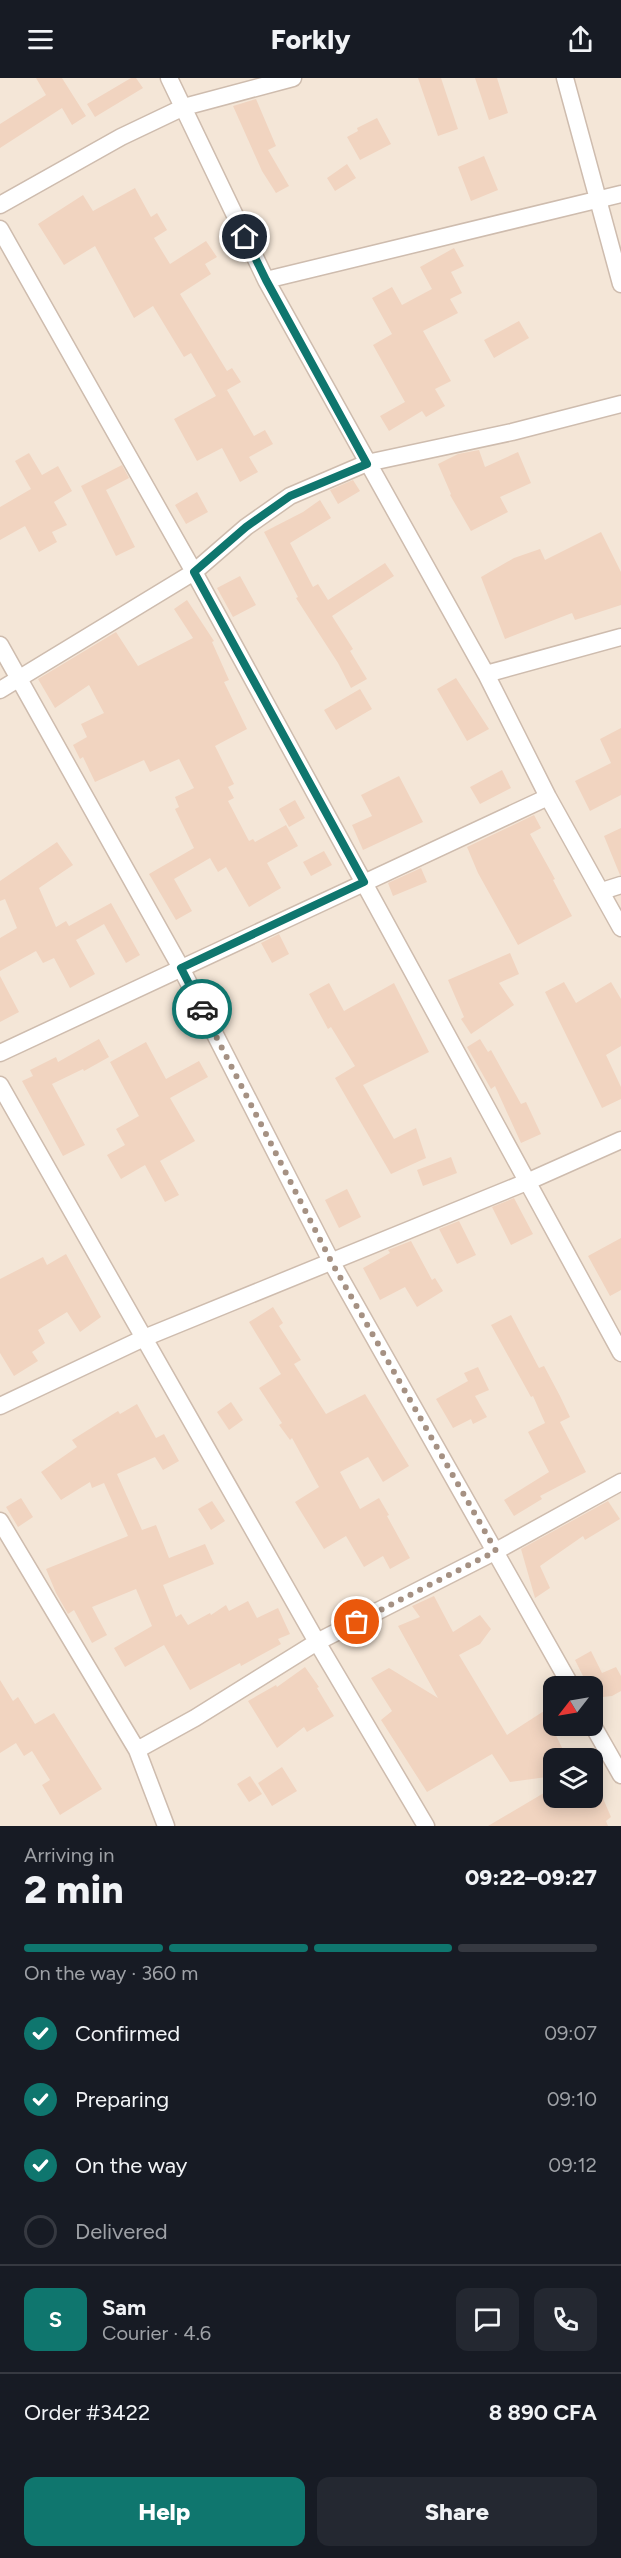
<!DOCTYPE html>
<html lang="en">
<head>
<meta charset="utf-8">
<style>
	body { margin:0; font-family:Figtree,sans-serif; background:#242831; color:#f1f3f6; height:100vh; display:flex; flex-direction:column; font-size:22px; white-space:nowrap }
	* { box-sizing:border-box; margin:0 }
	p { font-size:20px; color:#9ea1a6 }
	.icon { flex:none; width:33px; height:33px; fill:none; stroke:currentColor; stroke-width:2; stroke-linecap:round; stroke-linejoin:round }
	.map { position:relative; height:1748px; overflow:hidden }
	.details { display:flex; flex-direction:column; background:#171b24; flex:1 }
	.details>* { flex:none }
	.needle { width:39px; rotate:239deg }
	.fabs { position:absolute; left:543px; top:1598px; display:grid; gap:12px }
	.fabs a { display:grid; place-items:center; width:60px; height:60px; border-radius:12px; background:#171b24; box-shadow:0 3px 15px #0003; font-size:30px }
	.pin { position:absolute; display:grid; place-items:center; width:51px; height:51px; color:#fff; margin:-26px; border:3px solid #fff; border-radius:50%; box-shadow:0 2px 6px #0007 }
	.courier { position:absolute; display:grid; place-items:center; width:60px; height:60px; margin:-30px; border:4px solid #0f766e; border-radius:50%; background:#fff; color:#222; box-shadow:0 2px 8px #0007 }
	.headline em { font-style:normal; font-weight:800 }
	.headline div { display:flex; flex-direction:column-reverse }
	.headline { display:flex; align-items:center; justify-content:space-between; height:102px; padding:0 24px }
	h1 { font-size:39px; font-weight:800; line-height:45px }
	.bar { display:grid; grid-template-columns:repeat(4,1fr); gap:9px 6px; align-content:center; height:72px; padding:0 24px }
	.bar i { height:8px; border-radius:4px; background:#363941 }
	.bar .on { background:#0f766e }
	.bar p { grid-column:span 4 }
	.line { display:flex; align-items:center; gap:15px; padding:0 24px; border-top:2px solid #363941 }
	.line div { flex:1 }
	.round { display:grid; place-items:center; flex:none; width:63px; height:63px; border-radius:12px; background:#242831 }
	ol { padding:0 24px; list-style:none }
	li { display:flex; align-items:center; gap:18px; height:66px }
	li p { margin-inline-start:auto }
	li .icon { padding:6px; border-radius:50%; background:#0f766e; color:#fff; stroke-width:4 }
	li:last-child { color:#9ea1a6 }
	li i { width:33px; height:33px; border:3px solid #363941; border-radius:50% }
	.action { display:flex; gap:12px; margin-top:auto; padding:12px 24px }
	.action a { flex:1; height:69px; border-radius:12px; background:#0f766e; color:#fff; font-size:24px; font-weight:800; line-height:69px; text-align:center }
	.action a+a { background:#242831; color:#f1f3f6 }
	header { display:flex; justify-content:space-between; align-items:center; height:78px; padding:0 24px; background:#171b24; font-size:27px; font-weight:800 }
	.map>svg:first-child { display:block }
	.residential { fill:#f4e6d7; fill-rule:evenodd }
	.building { fill:#f1d4c0 }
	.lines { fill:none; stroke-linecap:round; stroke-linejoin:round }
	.minor-casing { stroke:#cebcae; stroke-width:19 }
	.minor { stroke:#fff; stroke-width:16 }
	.done { stroke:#a59183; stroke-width:6; stroke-dasharray:0 10.8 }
	.route { stroke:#0f766e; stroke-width:8 }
</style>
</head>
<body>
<header><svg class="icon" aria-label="menu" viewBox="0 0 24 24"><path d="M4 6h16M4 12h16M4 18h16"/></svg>Forkly<svg class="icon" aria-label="share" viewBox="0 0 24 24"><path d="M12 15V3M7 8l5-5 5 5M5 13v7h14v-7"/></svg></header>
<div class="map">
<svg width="621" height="1748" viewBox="0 0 621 1748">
	<rect width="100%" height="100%" fill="#fcf4e8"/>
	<!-- residential -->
	<path class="residential" d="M0 0H621V1748H0ZM554 1608H592V1647H554ZM554 1680H592V1719H554Z"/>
	<!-- building -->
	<path class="building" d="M36 0H62L86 38 72 47 62 30 0 70V46L46 17Z
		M131 0H136L143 10 95 39 87 26Z
		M418 0H441L458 51 438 58Z
		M475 0H497L508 35 489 42Z
		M256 21 276 68 268 72 289 108 276 115 262 93 233 28Z
		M377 40 391 66 360 82 347 59 358 53 357 50Z
		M484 78 498 112 471 123 458 89Z
		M347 86 356 100 335 113 327 100Z
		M135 110 151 139 157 135 167 152 154 160 170 186 206 163 217 179 205 186 211 196 180 216 227 293 232 290 241 304 218 317 227 312 254 358 265 352 273 366 249 379 258 394 240 404 222 370 197 383 174 341 216 318 191 275 184 279 153 228 134 240 95 168 64 187 38 146 83 117 93 133Z
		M454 170 464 188 451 194 462 215 450 221 458 235 423 253 451 303 435 311 445 328 426 339 422 333 389 353 380 338 405 324 373 267 392 256 372 220 392 209 402 227 432 211 420 189Z
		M519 243 529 260 494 280 484 262Z
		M479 372 485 389 518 374 531 405 500 419 508 434 471 453 450 417 451 416 438 386 458 376Z
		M29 375 42 397 58 388 72 413 54 424 67 447 52 454 57 464 39 474 25 448 0 462V429L31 411 15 383Z
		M122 387 129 400 106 412 135 469 116 478 81 408Z
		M353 402 360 413 338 426 330 412Z
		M197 414 208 434 186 446 175 427Z
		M320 422 331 440 290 465 313 509 318 506 328 522 385 485 394 498 332 538 353 571 350 573 367 601 351 610 338 585 296 520 298 519 264 454 303 434Z
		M601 454 621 494V527L575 542 572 535 505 561 481 499 514 480 540 471 545 482Z
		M240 498 256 527 233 539 217 510Z
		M187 522 214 563 212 564 229 602 224 604 247 651 215 668 234 706 228 709 234 720 228 723 249 763 253 761 255 764 286 747 298 768 267 785 281 810 249 829 226 789 218 794 210 780 174 801 192 833 176 842 149 796 194 770 175 731 179 729 175 719 194 710 179 681 150 694 144 682 95 704 83 679 80 681 73 667 87 659 81 646 104 635 89 607 55 630 38 601 116 554 138 588 193 560 174 531Z
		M456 600 489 651 467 663 437 611Z
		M360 611 372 631 336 652 324 632Z
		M621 650V717L590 733 575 703 611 685 600 661Z
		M502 692 511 710 480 726 470 709Z
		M399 698 423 744 363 772 352 747 372 738 361 717Z
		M295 722 305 740 289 749 279 731Z
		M534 737 541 750 530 756 555 801 553 802 572 838 518 867 478 795 467 769Z
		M621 750V797H620L604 758Z
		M57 764 73 787 39 810 56 849 66 843 69 848 111 825 140 877 126 885 104 846 76 862 95 896 70 910 54 880 43 885 36 873 0 893V860L17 850 5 821 0 823V803Z
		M324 773 332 787 311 798 303 784Z
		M421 790 427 804 393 818 388 805Z
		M279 856 289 876 272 885 261 865Z
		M510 875 519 896 499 905 514 927 471 956 461 941 464 939 448 902Z
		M0 898 19 934 0 944Z
		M564 904 576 925 611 904 621 921V968L606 977 621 1009V1021L602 1030 545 914Z
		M329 905 344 933 394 905 429 974 363 1007 394 1061 416 1050 426 1080 391 1096 335 1000 355 988 331 949 328 951 309 916Z
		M99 961 109 979 84 993 83 991 52 1006 85 1067 63 1078 22 1003 33 998 30 992 56 979 58 984Z
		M480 961 488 974 491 972 521 1026 526 1024 541 1056 521 1065 495 1008 491 1011 467 969Z
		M146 964 166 1001 199 983 208 999 170 1020 195 1063 160 1083 179 1117 165 1124 145 1087 121 1101 107 1077 125 1067 116 1051 139 1038 110 984Z
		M451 1079 457 1095 423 1108 417 1092Z
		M347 1111 361 1139 339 1150 325 1122Z
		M514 1120 533 1156 511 1167 492 1129Z
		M459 1143 476 1177 457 1186 439 1151Z
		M621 1160V1212L610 1218 588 1178Z
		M411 1163 432 1202 435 1200 443 1213 417 1229 405 1209 380 1222 363 1190 390 1175 388 1172Z
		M66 1176 101 1239 80 1254 67 1234 38 1252 45 1265 32 1274 38 1283 14 1298 0 1275V1201L43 1179 47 1187Z
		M273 1229 283 1245 279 1248 301 1282 294 1286 326 1336 365 1316 409 1388 383 1404 368 1379 340 1394 360 1431 379 1420 389 1437 387 1438 410 1480 390 1491 383 1478 364 1489 346 1458 324 1471 295 1424 319 1409 292 1360 290 1362 279 1347 282 1345 259 1310 281 1296 249 1244Z
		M511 1237 539 1290 544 1288 560 1318 570 1339 560 1344 586 1394 540 1418 542 1421 514 1438 504 1422 549 1394 528 1354 545 1345 533 1318 531 1319 491 1247Z
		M478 1289 489 1312 475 1318 487 1339 473 1346 471 1341 453 1350 436 1321 468 1303 464 1295Z
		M231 1324 243 1342 229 1352 217 1334Z
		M137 1326 156 1360 164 1356 179 1383 163 1392 155 1379 117 1396 142 1452 156 1447 169 1480 205 1466 214 1486 163 1507 176 1539 181 1536 188 1547 210 1535 211 1537 226 1527 229 1533 248 1523 257 1540 278 1530 290 1556 278 1561 281 1566 241 1588 240 1585 190 1612 164 1567 125 1589 114 1570 152 1548 136 1511 92 1529 107 1557 92 1565 74 1532 68 1536 56 1515 46 1491 128 1458 104 1405 92 1410 90 1404 61 1422 41 1394 77 1369 72 1362 118 1333 120 1336Z
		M21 1420 33 1439 18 1449 6 1429Z
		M212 1423 225 1443 211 1452 198 1431Z
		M608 1423 620 1441 585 1462 583 1458 540 1488 550 1510 535 1520 521 1471Z
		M434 1518 453 1554 480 1537 491 1551 480 1566 459 1577 507 1657 544 1633 567 1680H554V1698L510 1704 492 1676 427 1714 381 1642 392 1633 371 1600 389 1590 438 1620 398 1548 420 1539 412 1528Z
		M591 1573 602 1595 616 1589 621 1598V1613L612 1618 594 1620 592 1608H588L575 1582Z
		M305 1589 319 1609 317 1610 334 1638 307 1654 304 1649 277 1670 248 1623 276 1607 277 1609Z
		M0 1602 13 1623 18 1619 35 1646 54 1635 102 1711 60 1737 42 1707 50 1702 32 1673 24 1678 16 1665 0 1675Z
		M282 1689 297 1713 272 1728 258 1705Z
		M250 1698 262 1716 249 1724 237 1706Z
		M554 1709V1719H594L596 1722 602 1718 611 1739 606 1743 608 1748H488Z"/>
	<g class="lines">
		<defs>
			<path id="minor" d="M169 0 266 202 486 596 548 719 621 850
				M565 0 621 206
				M0 127 121 59 184 29 293 0
				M0 151 194 494 621 1275
				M266 202 621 116
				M0 567 181 890 332 1185 571 1608
				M486 596 621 559
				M0 612 194 494 246 449 290 418 367 385 512 354 621 326
				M602 813 621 807
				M0 975 548 719
				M0 1007 317 1564 426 1748
				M0 1328 144 1260 529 1103 621 1062
				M0 1443 137 1672 166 1748
				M592 1646 621 1697
				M137 1672 195 1640 317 1564 496 1473 621 1404"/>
		</defs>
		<!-- minor casing -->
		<use href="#minor" class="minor-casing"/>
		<!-- minor -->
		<use href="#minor" class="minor"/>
	</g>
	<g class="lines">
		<!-- done -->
		<path class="done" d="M202 931 332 1185 496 1473 357 1544"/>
		<!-- route -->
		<path class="route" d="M202 931 181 890 364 804 194 494 246 449 290 418 367 386 266 202 245 159"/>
	</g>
</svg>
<div class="fabs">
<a><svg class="needle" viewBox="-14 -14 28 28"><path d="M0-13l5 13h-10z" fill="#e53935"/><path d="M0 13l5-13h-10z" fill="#9ea1a6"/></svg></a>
<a><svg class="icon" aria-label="layers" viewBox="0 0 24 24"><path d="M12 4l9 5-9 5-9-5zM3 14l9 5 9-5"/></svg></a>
</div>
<div class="pin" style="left:357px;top:1544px;background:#ea580c"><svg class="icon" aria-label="bag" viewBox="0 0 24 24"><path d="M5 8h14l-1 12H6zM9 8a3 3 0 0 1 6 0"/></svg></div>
<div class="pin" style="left:245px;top:159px;background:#1f2937"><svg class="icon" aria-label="home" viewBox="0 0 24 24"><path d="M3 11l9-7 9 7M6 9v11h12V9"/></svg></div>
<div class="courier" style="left:202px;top:931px"><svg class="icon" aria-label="car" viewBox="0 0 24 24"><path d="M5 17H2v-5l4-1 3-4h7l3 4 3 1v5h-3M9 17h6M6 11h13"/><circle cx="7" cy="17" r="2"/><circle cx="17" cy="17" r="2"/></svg></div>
</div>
<section class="details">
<div class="headline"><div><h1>2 min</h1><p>Arriving in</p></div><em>09:22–09:27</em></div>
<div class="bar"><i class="on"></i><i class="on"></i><i class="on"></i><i></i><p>On the way · 360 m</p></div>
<ol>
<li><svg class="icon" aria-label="check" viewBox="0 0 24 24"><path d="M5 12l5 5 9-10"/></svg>Confirmed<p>09:07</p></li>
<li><svg class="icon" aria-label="check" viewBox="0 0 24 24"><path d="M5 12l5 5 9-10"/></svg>Preparing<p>09:10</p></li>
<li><svg class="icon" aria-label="check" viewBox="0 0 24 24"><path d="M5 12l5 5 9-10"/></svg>On the way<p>09:12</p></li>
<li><i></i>Delivered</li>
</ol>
<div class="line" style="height:108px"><b class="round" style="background:#0f766e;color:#fff">S</b><div><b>Sam</b><p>Courier · 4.6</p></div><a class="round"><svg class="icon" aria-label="chat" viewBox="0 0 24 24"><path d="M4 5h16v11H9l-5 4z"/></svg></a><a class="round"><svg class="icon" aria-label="phone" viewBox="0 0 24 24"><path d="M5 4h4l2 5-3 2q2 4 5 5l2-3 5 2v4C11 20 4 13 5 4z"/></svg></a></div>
<div class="line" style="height:78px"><div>Order #3422</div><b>8 890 CFA</b></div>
<div class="action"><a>Help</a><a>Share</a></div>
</section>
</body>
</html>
